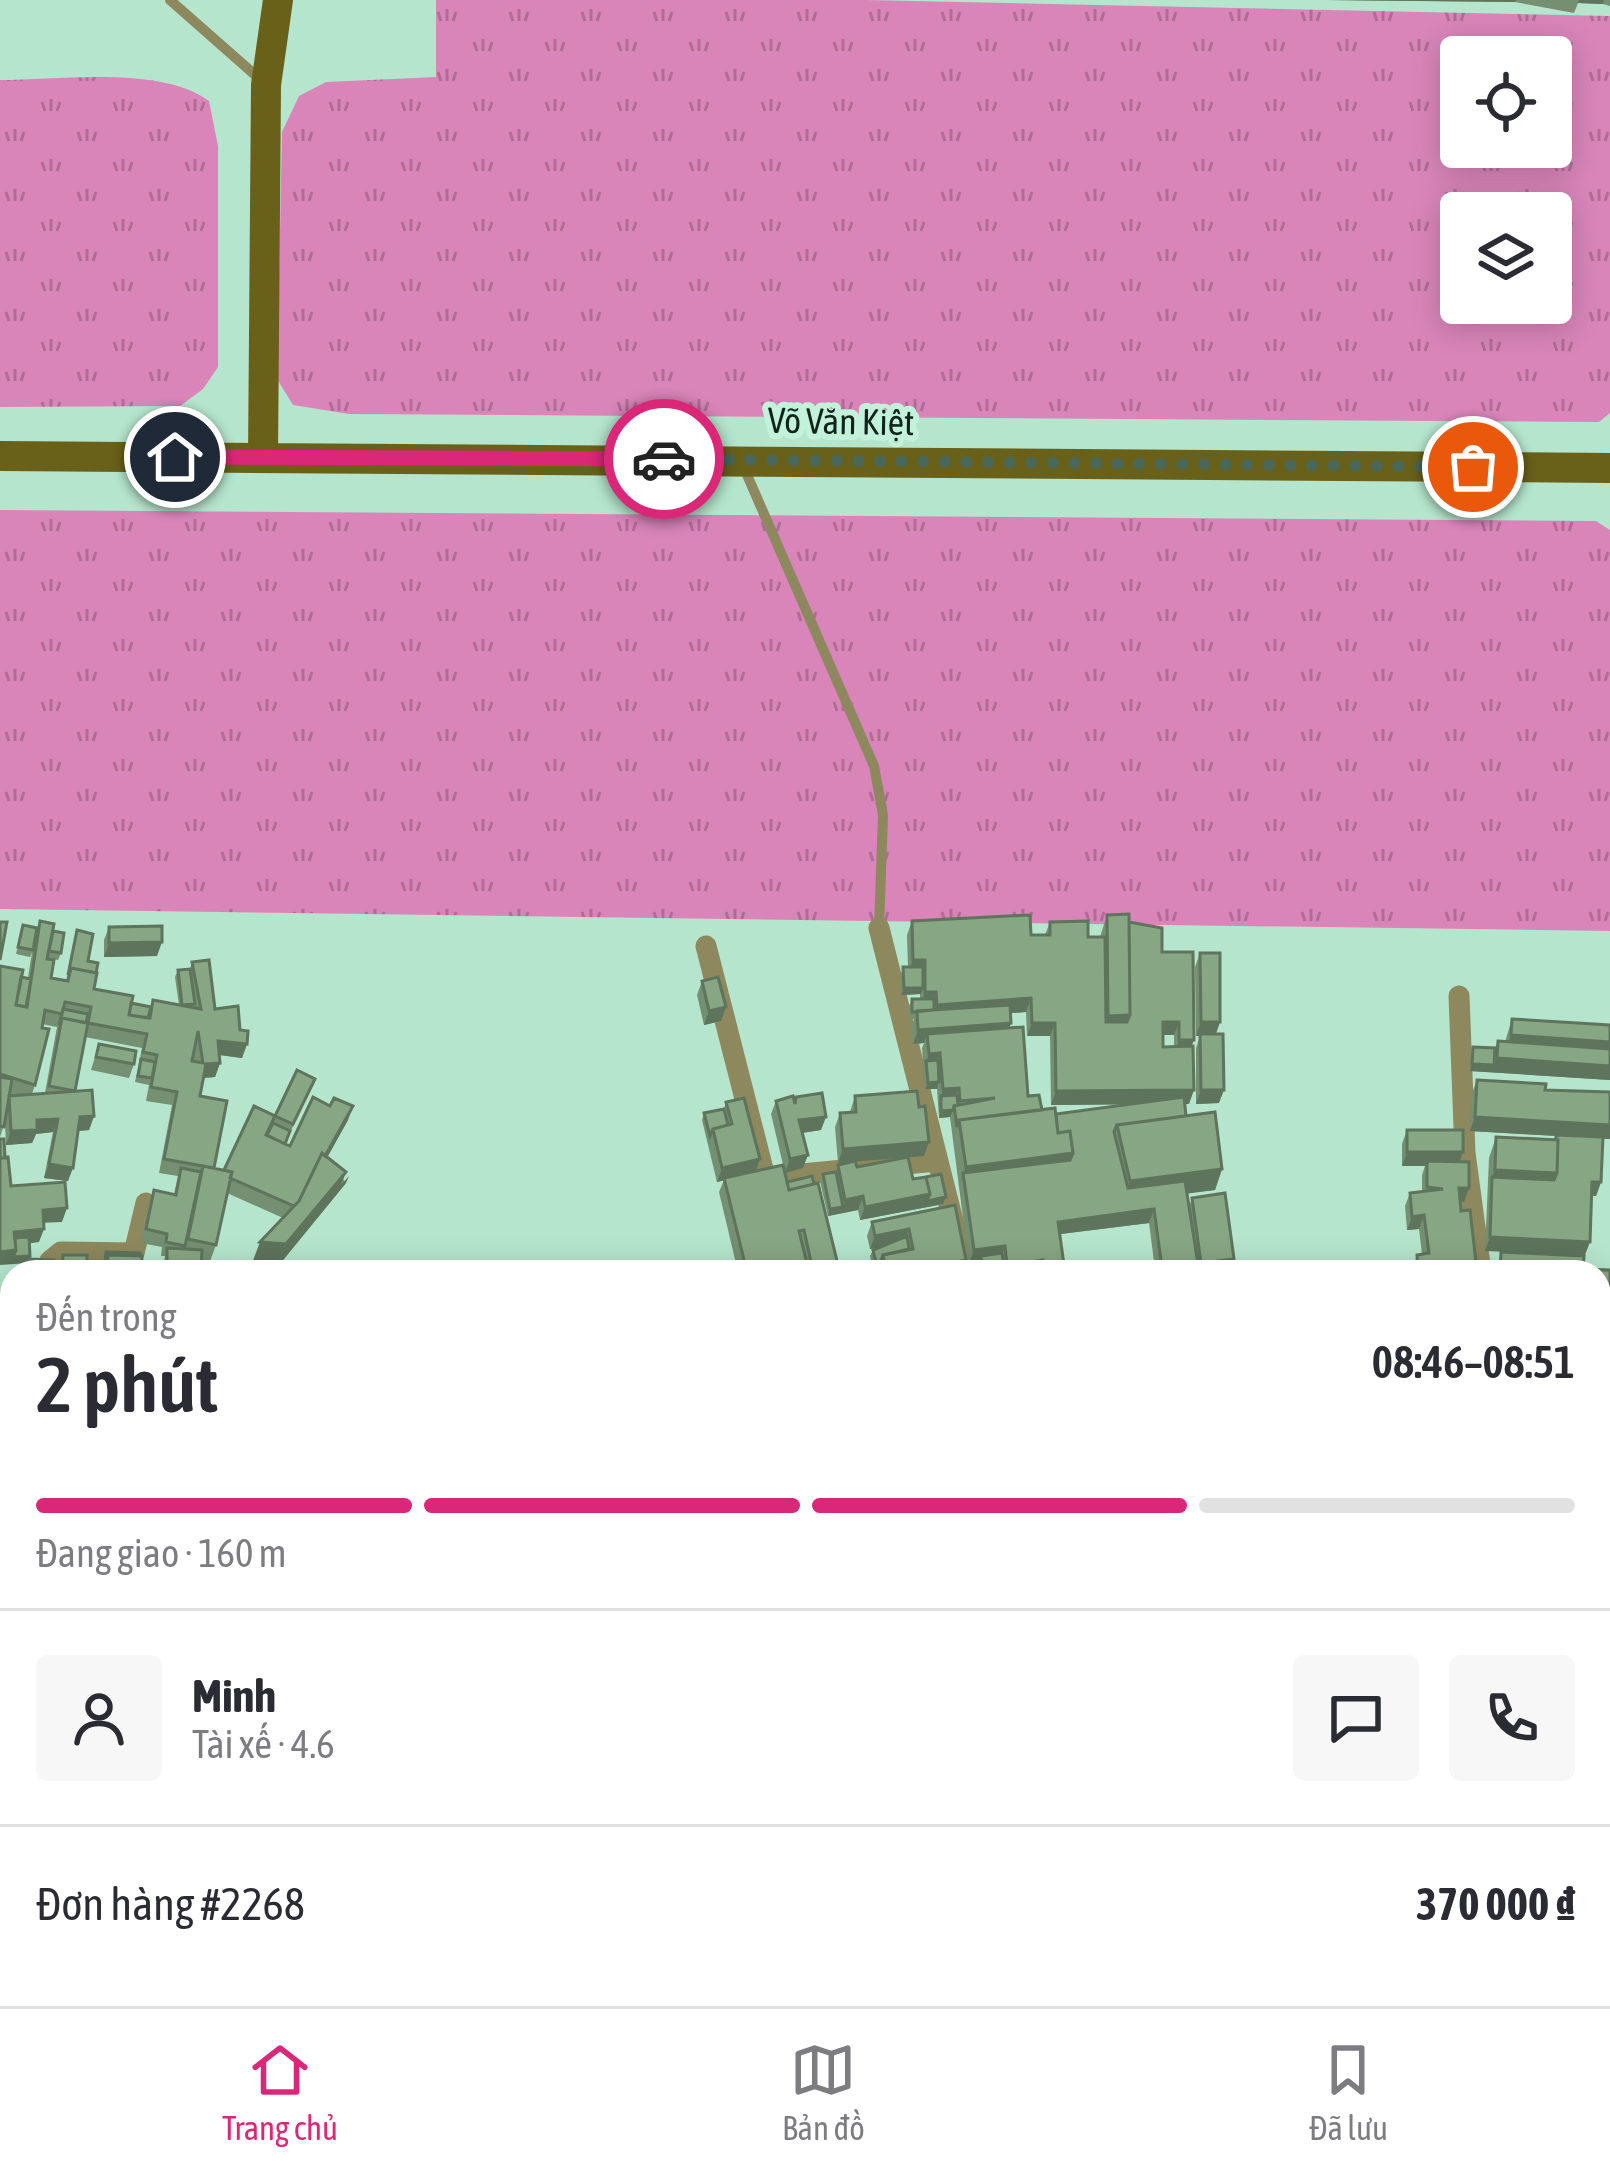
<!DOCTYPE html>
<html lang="vi">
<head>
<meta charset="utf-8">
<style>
	body { margin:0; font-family:"Asap Condensed",sans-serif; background:#f7f7f7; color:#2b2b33; height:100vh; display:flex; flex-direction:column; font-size:45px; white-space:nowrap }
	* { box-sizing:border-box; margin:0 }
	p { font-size:39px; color:#7c7c81 }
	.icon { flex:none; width:66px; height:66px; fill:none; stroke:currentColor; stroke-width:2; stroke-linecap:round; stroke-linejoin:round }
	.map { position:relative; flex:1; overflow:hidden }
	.sheet { position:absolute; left:0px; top:1260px; width:1611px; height:747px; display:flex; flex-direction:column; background:#fff; border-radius:36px 36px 0 0; box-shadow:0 6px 30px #0003 }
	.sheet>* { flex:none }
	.tools { position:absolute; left:1440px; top:36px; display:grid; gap:24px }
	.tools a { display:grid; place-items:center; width:132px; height:132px; border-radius:12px; background:#fff; box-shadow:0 6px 30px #0003; font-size:60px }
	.pin { position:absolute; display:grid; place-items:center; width:102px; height:102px; color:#fff; margin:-51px; border:6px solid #fff; border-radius:50%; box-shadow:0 3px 12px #0007 }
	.courier { position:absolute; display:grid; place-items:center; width:120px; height:120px; margin:-60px; border:9px solid #db2777; border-radius:50%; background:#fff; color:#222; box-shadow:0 3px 15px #0007 }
	.overview em { font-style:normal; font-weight:600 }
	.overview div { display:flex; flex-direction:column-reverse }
	.overview { display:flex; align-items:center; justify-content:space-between; height:204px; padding:0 36px }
	h1 { font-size:78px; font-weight:600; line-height:90px }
	.bar { display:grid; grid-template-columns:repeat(4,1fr); gap:18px 12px; align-content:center; height:144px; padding:0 36px }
	.bar i { height:15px; border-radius:9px; background:#e1e1e2 }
	.bar .active { background:#db2777 }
	.bar p { grid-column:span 4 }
	.line { display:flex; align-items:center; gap:30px; padding:0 36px; border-top:3px solid #e1e1e2 }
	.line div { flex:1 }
	.round { display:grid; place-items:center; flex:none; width:126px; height:126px; border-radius:12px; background:#f7f7f7 }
	.dock { display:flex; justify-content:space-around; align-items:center; height:168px; border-top:3px solid #e1e1e2; background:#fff; font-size:33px; color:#7c7c81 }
	.dock a { display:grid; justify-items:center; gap:6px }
	.dock .active { color:#db2777 }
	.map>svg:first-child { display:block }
	.grass { fill:url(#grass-tufts); fill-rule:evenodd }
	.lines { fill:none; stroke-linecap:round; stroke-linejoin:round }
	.lane { stroke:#8d885d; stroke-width:10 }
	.street { stroke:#8d885d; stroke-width:21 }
	.secondary { stroke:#696119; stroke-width:30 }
	.wall { fill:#748f71; fill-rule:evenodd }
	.shaded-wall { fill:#5e745c }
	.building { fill:#87a683; stroke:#5e745c; stroke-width:3; fill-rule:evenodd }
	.done { stroke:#4a6859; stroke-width:12; stroke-dasharray:0 21.6 }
	.route { stroke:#db2777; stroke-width:15 }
	.labels { text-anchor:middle; stroke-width:12; stroke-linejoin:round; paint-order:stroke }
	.street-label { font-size:36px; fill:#11241b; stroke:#c2f2d9 }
</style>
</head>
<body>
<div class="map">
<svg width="1610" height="2006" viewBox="0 0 1610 2006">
	<defs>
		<pattern id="grass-tufts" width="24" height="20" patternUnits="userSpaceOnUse" patternTransform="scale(3)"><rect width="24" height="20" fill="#d985ba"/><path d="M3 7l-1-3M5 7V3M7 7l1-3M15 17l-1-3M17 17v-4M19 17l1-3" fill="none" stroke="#af6d96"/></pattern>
	</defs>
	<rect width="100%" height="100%" fill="#b5e5cc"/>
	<!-- grass -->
	<path class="grass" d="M436 0H866L1610 16V413L1599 422 349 414 293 405 277 379 282 132 299 96 326 82 436 77ZM1461 57H1551V147H1461ZM1461 213H1551V303H1461Z
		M0 80C60 80 161 65 209 101L218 146V367L203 389 180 406 0 407Z
		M0 510 1596 521 1610 530V931L0 909Z"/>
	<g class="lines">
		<!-- lane -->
		<path class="lane" d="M170 0 262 81
			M744 468 874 766 883 815 879 928
			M1463 2006 1465 1995"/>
		<!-- street -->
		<path class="street" d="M879 928 966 1272
			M706 946 765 1177
			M1459 996 1465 1153 1481 1272
			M759 1178 937 1161
			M52 1272 50 1261 61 1252 134 1253 146 1203
			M104 2006 105 1995
			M711 2006V1995
			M1150 2006V1995"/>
		<!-- secondary -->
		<path class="secondary" d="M0 456 1610 468
			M263 458 266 85 278 0
			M1599 1603 1610 1602"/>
	</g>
	<!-- wall -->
	<path class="wall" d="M1326 0H1610V6L1603 4 1578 3 1574 13 1515 2Z
		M1107 915 1129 922 1162 952 1192 1046 1189 1104H1185L1186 1116 1222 1169 1215 1190 1187 1193 1189 1207 1192 1198 1234 1259 1155 1269 1149 1223 1060 1234 1065 1272H980L979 1262 969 1264 950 1117 939 1118 937 1089H925L922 1048 924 1043 913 1044 912 1025 914 1019H909V1006L912 999H920V994L901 995V974L903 967H908L907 935 912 921 1031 935H1045L1050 922 1088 937H1100ZM1026 1012 1027 1036H1050L1051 1105 1133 1104 1056 1114 1042 1110 1028 1096 1010 1028 1011 1013ZM1163 1035H1174V1047H1163Z
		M40 921 53 931 61 953 58 960 48 958 51 978 66 981 77 930 88 961 94 989 131 1003 151 1007 153 1000 179 1005 175 977 178 970 190 969 192 962 215 1009 240 1030 247 1044 242 1058 219 1055 220 1063 215 1077 204 1078 200 1096 214 1168 224 1170 275 1116 315 1079 285 1144 290 1146 348 1120 327 1157 346 1183 279 1265 252 1263 283 1218 227 1193 216 1245 209 1264 287 1272H162L165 1256H161L162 1247 141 1243 149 1204 154 1190 174 1194 178 1176 159 1173 172 1105 146 1101 149 1085 135 1082 142 1048 85 1037 75 1091 94 1116 89 1130 78 1131 68 1181 44 1178 53 1132 36 1134 32 1143 6 1145 5 1122 0 1137V966L21 977 28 978 32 952 30 957 16 954 23 925 37 928ZM42 1024 57 1027 45 1093 32 1094 35 1085Z
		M109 927 157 956 104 957V940Z
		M1200 953 1220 1022 1216 1034 1219 1103 1196 1104V1048L1200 1036H1196L1195 967Z
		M702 981 721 1021 704 1025 697 995Z
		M1512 1019 1610 1025V1080L1470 1071 1473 1047 1495 1048 1498 1041 1505 1042Z
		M99 1044 134 1064 129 1078 91 1070Z
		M1477 1080 1545 1090 1610 1139H1603L1601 1182 1596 1196H1592L1485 1251 1489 1158 1496 1137 1555 1140 1556 1136 1470 1131 1472 1093Z
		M855 1096 924 1156 855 1161 857 1167 913 1179 943 1204 860 1220 858 1210 828 1216 820 1181 823 1174 836 1172 838 1165 854 1161 838 1163 835 1127 840 1113 850 1112Z
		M776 1101H794L821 1130 802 1133 803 1168 785 1173 771 1114Z
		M726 1102 760 1159 755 1171 787 1182 835 1272H738L719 1192 724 1180 717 1182 702 1120 704 1113 724 1109Z
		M1407 1130 1460 1162 1464 1202 1460 1201 1461 1211 1470 1210 1477 1272H1412L1417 1255 1422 1254 1419 1229 1407 1230 1405 1206 1410 1193 1422 1191V1175L1425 1166H1402V1144Z
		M955 1205 962 1272H879L878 1268 873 1269 870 1256 873 1250 876 1248 870 1249 867 1236 872 1222Z
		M717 1995H820V2006H768V2000L717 2001Z
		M885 1995H1002L1003 2003 1002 2006H881Z
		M1011 1995H1144L1145 2006H1012Z
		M1166 1995H1437L1435 2006H1166Z"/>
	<!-- shaded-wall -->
	<path class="shaded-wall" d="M1326 0H1516L1515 2Z
		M1579 0H1604L1603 4 1578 3Z
		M162 942 157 956 104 957 109 943Z
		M913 960H925L920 974H908Z
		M904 988H923L921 994 901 995Z
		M925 992H936L931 1006H920Z
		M1031 998 1026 1012 932 1019 937 1005Z
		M726 1007 721 1021 704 1025 709 1011Z
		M1130 1015 1122 1036H1101L1108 1016Z
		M1163 1022H1179L1174 1035H1158Z
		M1201 1022H1220L1215 1035 1196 1036Z
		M1011 1023 1006 1037 927 1034 924 1043 913 1044 918 1030Z
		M1032 1023H1055L1050 1036H1027Z
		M1511 1035 1610 1042V1063L1504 1056Z
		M1179 1040H1194L1189 1053 1174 1054Z
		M218 1041 247 1044 242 1058 213 1054Z
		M940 1053 935 1067 926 1061 929 1054Z
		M1497 1058 1610 1066V1080L1470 1071 1472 1064 1494 1065Z
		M220 1063 215 1077 201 1078 206 1064Z
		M939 1082 937 1089H925L928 1083Z
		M959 1088 954 1101 941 1096 943 1089Z
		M1194 1090 1189 1104 1051 1105 1056 1091Z
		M1201 1090H1224L1219 1103 1196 1104Z
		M353 1106 348 1120 292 1221 297 1207Z
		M953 1110 950 1117 939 1118 941 1111Z
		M94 1116 89 1130 75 1131 80 1117Z
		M826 1117 821 1130 794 1134 799 1120Z
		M1475 1117 1610 1125V1139L1470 1131Z
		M58 1119 53 1132 36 1134 32 1143 6 1145 11 1131 37 1120Z
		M929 1142 924 1156 838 1163 843 1149Z
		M1407 1152H1463L1458 1166 1427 1161 1425 1166H1402Z
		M1073 1153 1065 1173H963L958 1187 966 1167Z
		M808 1155 803 1168 785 1173 790 1159Z
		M760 1159 755 1173 717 1182 722 1168Z
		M49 1164 73 1168 68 1181 44 1178Z
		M1222 1169 1215 1190 1123 1202 1130 1181Z
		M1495 1170 1557 1173 1549 1194 1492 1177Z
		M346 1172 341 1185 349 1176 346 1183 279 1265 252 1263 260 1242Z
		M1592 1182H1601L1596 1196 1587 1195Z
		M1459 1188H1469L1464 1202 1454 1201Z
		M930 1194 946 1197 943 1204 860 1220 865 1207Z
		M863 1196 858 1210 828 1216 830 1209 843 1207 845 1200Z
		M67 1208 62 1222 38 1223 43 1210Z
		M1154 1209 1149 1223 1053 1235 1058 1222Z
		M1424 1215 1419 1229 1407 1230 1412 1217Z
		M44 1229 39 1242 12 1246 14 1232Z
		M909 1229 904 1243 870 1249 875 1236Z
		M1490 1237 1590 1242 1585 1255 1485 1251Z
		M1005 1246 1000 1260 981 1256 979 1262 969 1264 974 1250Z
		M16 1250 30 1256 28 1263 0 1265V1252Z
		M1234 1259 1229 1272H1183L1201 1263Z
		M966 1260 962 1272H910Z
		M1043 1260 1038 1272H1021L1024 1263Z
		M838 1265 835 1272H813V1271Z
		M1599 1293H1610V1314L1599 1313Z
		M1599 1320 1610 1321V1335L1599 1334Z
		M1610 1400V1413L1599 1414V1401Z
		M0 1403 12 1404V1418L0 1417Z
		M1610 1552V1561L1606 1572 1599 1573V1553Z
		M12 1582V1601L7 1614H0V1593Z
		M0 1628 12 1629 8 1642H0Z
		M1610 1639V1647L1599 1659 1600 1650Z
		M0 1701H12V1722H0Z
		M0 1733H9L7 1740H0Z
		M0 1889 12 1890V1918L0 1917Z
		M199 1995 214 1996 210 2006H195Z
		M719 1995H770L768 2000 717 2001Z
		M1016 1995H1087L1083 2006H1012Z
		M775 2000H804L802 2006H773Z
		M1437 2000 1435 2006H1372L1373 2002Z"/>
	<!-- building -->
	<path class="building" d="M1129 914 1130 1015 1108 1016 1107 915Z
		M1030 915 1031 935H1050V922L1088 921V937H1105L1106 1022H1127L1130 1015 1129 922 1162 928V952H1193L1194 1040H1179V1022H1163V1047L1193 1046 1194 1090 1056 1091 1055 1023H1032L1031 998 937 1005 936 992H925V960H913L912 921Z
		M40 921 54 924 47 959 54 960 51 978 68 981 71 968 97 973 94 989 133 996 129 1015 150 1018 153 1000 201 1009 192 962 209 960 215 1009 238 1006 240 1030 248 1031 247 1044 218 1041 220 1063 206 1064 200 1096 227 1101 214 1168 164 1159 177 1092 151 1087 157 1055 143 1052 147 1034 88 1023 91 1007 65 1002 62 1014 45 1010 42 1028 49 1029 35 1085 0 1074V966L23 970 16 1005 27 1007ZM198 1031 203 1063 192 1061Z
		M0 922H7L0 960Z
		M23 925 37 928 33 950 18 947Z
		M162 926V942L109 943V927Z
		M77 930 93 934 88 961 98 963 96 973 71 968 68 975Z
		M53 931 64 933 61 953 49 951Z
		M1200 953H1220V1022H1201Z
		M903 967H923V988H904Z
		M190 969 195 1004 182 1005 178 970Z
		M21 977 31 979 26 1007 16 1005Z
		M718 977 726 1007 709 1011 702 981Z
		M912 999H934V1010L912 1012Z
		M131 1003 151 1007 148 1018 129 1015Z
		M1010 1005 1011 1023 918 1030 917 1011Z
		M63 1009 88 1014 86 1023 62 1018 59 1025Z
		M62 1018 88 1023 75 1091 49 1086Z
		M1512 1019 1610 1025V1042L1511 1035Z
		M1023 1027 1028 1096 1039 1095 1042 1110 959 1120 957 1127 954 1106 995 1098 960 1101 959 1088 943 1089 940 1053 929 1054 927 1034Z
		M1200 1034H1223L1224 1090H1201Z
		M1498 1041 1610 1049V1066L1497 1058Z
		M99 1044 136 1051 134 1064 96 1057Z
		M1473 1047 1495 1048 1494 1065 1472 1064Z
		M141 1059 155 1062 152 1078 138 1076Z
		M938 1060 939 1082 928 1083 926 1061Z
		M297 1070 315 1079 293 1124 275 1116Z
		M0 1077 12 1079 4 1127 0 1126Z
		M1477 1080 1546 1084 1545 1090 1610 1092V1125L1475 1117Z
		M92 1090 94 1116 80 1117 73 1168 49 1164 58 1119 37 1120V1130L11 1131 9 1096Z
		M917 1091 919 1107 925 1106 929 1142 843 1149 840 1113 856 1112 855 1096Z
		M822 1093 826 1117 799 1120 808 1155 790 1159 776 1101 793 1096 795 1104 796 1097Z
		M957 1095 958 1105 954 1106 953 1110 941 1111V1096Z
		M313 1097 330 1106 334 1098 353 1106 325 1156 322 1153 299 1201 294 1206 230 1178 232 1172 224 1170 254 1106 275 1116 266 1135 290 1146Z
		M1184 1097 1186 1116 1117 1125 1114 1132 1128 1188 1185 1181 1198 1264 1162 1268 1154 1209 1058 1222 1065 1272H1044L1043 1260 1024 1263 1026 1272H986V1268L1007 1265 1005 1246 974 1250 963 1173 1070 1160 1073 1153 1070 1131 1058 1133 1056 1114Z
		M744 1098 760 1159 722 1168 713 1129 732 1124 726 1102Z
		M1055 1108 1058 1133 1070 1131 1073 1153 966 1167 959 1120Z
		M724 1109 728 1125 713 1129 710 1136 704 1113Z
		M1215 1112 1222 1169 1130 1181 1117 1125Z
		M273 1123 290 1131 285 1144 267 1135Z
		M1407 1130H1463V1152H1407Z
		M1556 1135 1603 1137 1601 1182H1592L1590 1242 1490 1237 1492 1177 1554 1180 1557 1173 1558 1140H1556Z
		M1496 1137 1558 1140 1557 1173 1495 1170Z
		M0 1139H4L5 1158H0Z
		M322 1153 346 1172 286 1244 260 1242 299 1201Z
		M8 1157 11 1186 65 1182 67 1208 43 1210 44 1229 14 1232 16 1250 0 1252V1158Z
		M908 1157 913 1179 926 1177 930 1194 865 1207 863 1196 845 1200 838 1165 855 1161 857 1167Z
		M1427 1161 1469 1162V1188H1459L1461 1211 1470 1210 1477 1271 1418 1272 1417 1255 1429 1253 1424 1215 1412 1217 1410 1193 1443 1189 1427 1187Z
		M783 1165 789 1190 818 1183 838 1265 813 1271 804 1230 799 1231 809 1272H761V1270L747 1272 724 1178Z
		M203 1166 232 1172 216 1245 188 1239Z
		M181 1168 201 1172 185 1246 166 1242 167 1234 146 1229 154 1190 176 1195Z
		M836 1172 843 1207 830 1209 823 1174Z
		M941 1174 946 1197 927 1201 930 1194 926 1177Z
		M812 1176 814 1184 789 1190 787 1182Z
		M1225 1193 1234 1259 1201 1263 1202 1272H1125L1201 1263 1192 1198Z
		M955 1205 966 1260 910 1272H887L883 1255 913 1249 909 1229 875 1236 872 1222Z
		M907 1236 909 1249 883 1255 881 1261 876 1262 873 1250Z
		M29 1237 30 1256 13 1257 16 1250 15 1238Z
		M167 1248 202 1250 201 1272H179V1270L167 1269Z
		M106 1252 140 1253V1256L108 1255 105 1262Z
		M1501 1252 1584 1256 1583 1272H1500Z
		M1002 1253 1004 1265 986 1268 983 1272 981 1256Z
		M63 1255H87V1272H62Z
		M108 1255 142 1256 141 1272H107Z
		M29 1259 54 1260V1272H29Z
		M204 1264 287 1266V1272H203Z
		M380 1268V1272H297V1271Z
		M1585 1269 1610 1270V1293H1599V1272H1585Z
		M1599 1299 1610 1300V1321L1599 1320Z
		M0 1336 12 1337V1404L0 1403Z
		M1610 1343V1400L1599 1401V1344Z
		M1599 1404 1610 1518V1552L1599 1553Z
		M0 1430H12V1490L0 1489Z
		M0 1489 12 1490V1534L9 1533 12 1594 0 1593Z
		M12 1600V1613L0 1612V1607H10Z
		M1610 1603V1639L1600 1650 1599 1614Z
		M0 1612 12 1613V1629L0 1628Z
		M1 1647H12V1701H0Z
		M1599 1650 1605 1652 1599 1669Z
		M0 1715H10L9 1733H0Z
		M0 1837 12 1838V1890L0 1889Z
		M1599 1871H1602L1599 1914Z
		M138 1995H214H199L198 2006H137Z
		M775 1995H804V2000H775Z
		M804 1995H820V2006H802Z
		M889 1995H1002L1003 2003 990 2006H890Z
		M1088 1995H1144L1145 2006H1136V2003L1088 2004Z
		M1174 1995H1437V2000L1373 2002V2006H1260V2004L1175 2006Z
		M119 1998H135V2006H119Z
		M1136 2003V2006H1036Z"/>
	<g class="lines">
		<!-- done -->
		<path class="done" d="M664 459 1473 467"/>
		<!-- route -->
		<path class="route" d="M175 457 664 459"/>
	</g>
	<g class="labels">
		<!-- street labels -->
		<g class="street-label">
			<text transform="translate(841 421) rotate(1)" y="13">Võ Văn Kiệt</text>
		</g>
	</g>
</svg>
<div class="tools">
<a><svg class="icon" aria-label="locate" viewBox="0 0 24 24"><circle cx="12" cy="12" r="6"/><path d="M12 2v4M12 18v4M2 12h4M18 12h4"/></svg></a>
<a><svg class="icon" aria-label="layers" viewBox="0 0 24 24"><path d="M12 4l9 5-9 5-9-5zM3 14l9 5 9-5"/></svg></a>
</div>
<div class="pin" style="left:1473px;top:467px;background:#ea580c"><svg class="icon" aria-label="bag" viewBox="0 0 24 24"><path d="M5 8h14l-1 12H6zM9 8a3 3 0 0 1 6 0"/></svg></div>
<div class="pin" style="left:175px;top:457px;background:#1f2937"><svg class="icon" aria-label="home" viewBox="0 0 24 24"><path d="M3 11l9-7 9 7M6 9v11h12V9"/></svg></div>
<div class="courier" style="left:664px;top:459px"><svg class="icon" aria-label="car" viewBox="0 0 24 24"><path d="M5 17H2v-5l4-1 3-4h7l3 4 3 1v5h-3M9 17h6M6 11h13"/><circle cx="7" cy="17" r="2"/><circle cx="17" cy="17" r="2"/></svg></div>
<section class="sheet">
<div class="overview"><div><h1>2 phút</h1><p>Đến trong</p></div><em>08:46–08:51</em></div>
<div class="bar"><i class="active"></i><i class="active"></i><i class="active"></i><i></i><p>Đang giao · 160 m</p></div>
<div class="line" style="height:216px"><a class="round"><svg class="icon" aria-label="person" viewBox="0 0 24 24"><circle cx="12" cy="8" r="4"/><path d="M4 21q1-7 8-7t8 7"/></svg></a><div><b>Minh</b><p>Tài xế · 4.6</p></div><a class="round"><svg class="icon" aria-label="chat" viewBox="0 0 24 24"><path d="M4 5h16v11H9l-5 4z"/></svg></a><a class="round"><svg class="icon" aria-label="phone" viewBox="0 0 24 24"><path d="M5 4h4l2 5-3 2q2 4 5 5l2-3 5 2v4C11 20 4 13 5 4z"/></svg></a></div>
<div class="line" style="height:156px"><div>Đơn hàng #2268</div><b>370 000 ₫</b></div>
</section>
</div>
<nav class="dock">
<a class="active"><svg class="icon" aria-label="home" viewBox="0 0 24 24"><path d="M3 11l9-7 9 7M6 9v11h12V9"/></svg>Trang chủ</a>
<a><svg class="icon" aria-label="map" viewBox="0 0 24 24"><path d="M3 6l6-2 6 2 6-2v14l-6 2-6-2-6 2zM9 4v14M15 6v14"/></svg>Bản đồ</a>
<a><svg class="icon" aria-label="saved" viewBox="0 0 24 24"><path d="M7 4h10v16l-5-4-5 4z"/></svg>Đã lưu</a>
</nav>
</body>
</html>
